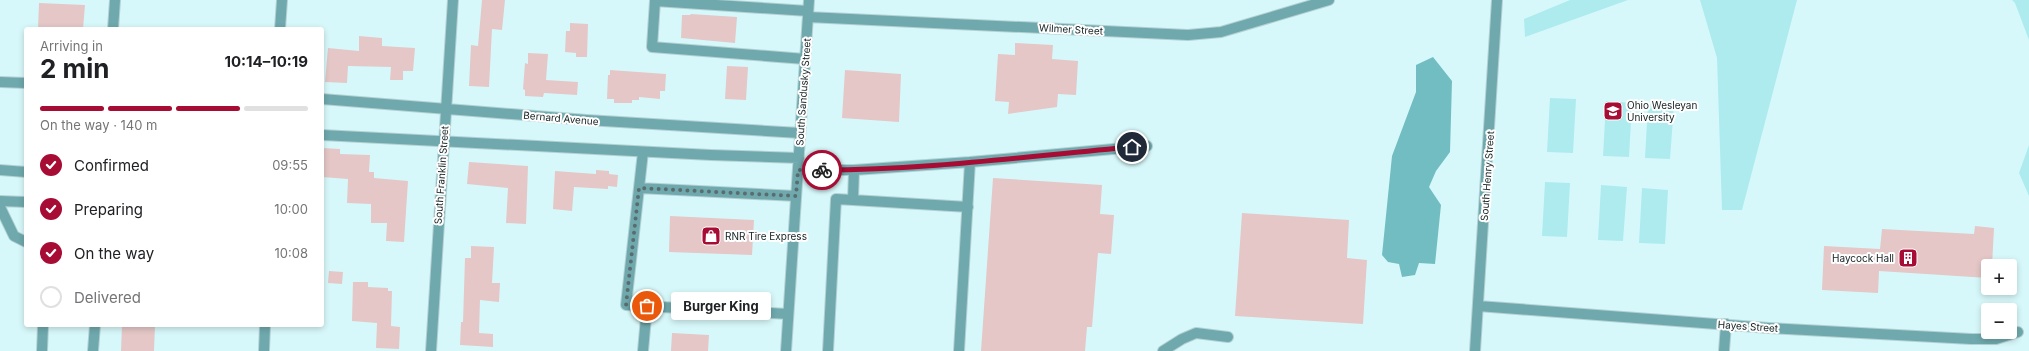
<!DOCTYPE html>
<html lang="en">
<head>
<meta charset="utf-8">
<style>
	body { margin:0; font-family:Inter,sans-serif; background:#f6f6f6; color:#202124; height:100vh; display:flex; flex-direction:column; font-size:15px; white-space:nowrap }
	* { box-sizing:border-box; margin:0 }
	p { font-size:13px; color:#757577 }
	.icon { flex:none; width:22px; height:22px; fill:none; stroke:currentColor; stroke-width:2; stroke-linecap:round; stroke-linejoin:round }
	.map { position:relative; flex:1; overflow:hidden }
	.drawer { position:absolute; left:24px; top:27px; width:300px; height:300px; display:flex; flex-direction:column; background:#fff; border-radius:4px; box-shadow:0 2px 6px #0003 }
	.drawer>* { flex:none }
	.controls { position:absolute; left:1981px; top:259px; display:grid; gap:8px }
	.controls a { display:grid; place-items:center; width:36px; height:36px; border-radius:4px; background:#fff; box-shadow:0 2px 6px #0003; font-size:20px }
	.pin { position:absolute; display:grid; place-items:center; width:34px; height:34px; color:#fff; margin:-17px; border:2px solid #fff; border-radius:50%; box-shadow:0 1px 4px #0007 }
	.courier { position:absolute; display:grid; place-items:center; width:40px; height:40px; margin:-20px; border:3px solid #a60c34; border-radius:50%; background:#fff; color:#222; box-shadow:0 1px 5px #0007 }
	.bubble { position:absolute; height:28px; border-radius:4px; background:#fff; box-shadow:0 2px 6px #0003; font-size:13px; font-weight:700; line-height:28px; text-align:center }
	.overview em { font-style:normal; font-weight:700 }
	.overview div { display:flex; flex-direction:column-reverse }
	.overview { display:flex; align-items:center; justify-content:space-between; height:68px; padding:0 16px }
	h1 { font-size:26px; font-weight:700; line-height:30px }
	.bar { display:grid; grid-template-columns:repeat(4,1fr); gap:6px 4px; align-content:center; height:48px; padding:0 16px }
	.bar i { height:5px; border-radius:3px; background:#e0e0e0 }
	.bar .current { background:#a60c34 }
	.bar p { grid-column:span 4 }
	ol { padding:0 16px; list-style:none }
	li { display:flex; align-items:center; gap:12px; height:44px }
	li p { margin-inline-start:auto }
	li .icon { padding:4px; border-radius:50%; background:#a60c34; color:#fff; stroke-width:4 }
	li:last-child { color:#757577 }
	li i { width:22px; height:22px; border:2px solid #e0e0e0; border-radius:50% }
	.map>svg:first-child { display:block }
	.green { fill:#aeebee }
	.water { fill:#72bdc2 }
	.building { fill:#e5c7c7 }
	.lines { fill:none; stroke-linecap:round; stroke-linejoin:round }
	.minor-casing { stroke:#b4d1d3; stroke-width:12 }
	.minor { stroke:#6fa9ad; stroke-width:10 }
	.done { stroke:#596c6e; stroke-width:4; stroke-dasharray:0 7.2 }
	.route { stroke:#a60c34; stroke-width:5 }
	.labels { text-anchor:middle; stroke-width:4; stroke-linejoin:round; paint-order:stroke }
	.street-label { font-size:10px; fill:#152122; stroke:#fefefe }
	.poi-label { font-size:10px; fill:#152122; stroke:#fefefe; text-anchor:start }
</style>
</head>
<body>
<div class="map">
<svg width="2029" height="351" viewBox="0 0 2029 351">
	<rect width="100%" height="100%" fill="#d7f8fa"/>
	<!-- green -->
	<path class="green" d="M1570 0H1628L1525 37 1524 19Z
		M1700 0H1797L1742 210H1722L1717 58Z
		M2012 0H2029V40L2015 3Z
		M1550 98 1576 99 1573 153 1547 152Z
		M1606 101 1632 103 1629 157 1603 156Z
		M1648 104 1674 105 1670 159 1645 158Z
		M2029 145V196L2019 173Z
		M1545 182 1570 183 1567 237 1542 236Z
		M1601 185 1627 187 1623 241 1598 240Z
		M1642 188 1668 190 1665 244 1639 243Z"/>
	<!-- water -->
	<path class="water" d="M1433 57 1452 81 1450 152 1436 171 1429 187 1441 205 1435 264 1419 263 1415 275 1402 277 1399 264 1388 262 1382 255 1392 156 1416 92V65Z"/>
	<!-- building -->
	<path class="building" d="M482 0H505L502 30 492 29 489 87 469 86 471 45 478 46Z
		M39 3 85 5 83 29H38Z
		M691 14 737 17 735 43 681 38 682 15H690Z
		M570 23 588 24 587 57H576V53L565 52 566 31H570Z
		M359 36 382 38V46L415 48 413 71H403V80H390L391 67 348 66 347 83 325 82 328 48 359 51Z
		M1015 43 1053 45 1052 59 1078 61 1076 95 1058 94 1057 107 1008 114 1009 102 995 101 998 54 1015 55Z
		M528 53 548 54 546 80 578 82 577 95 544 93 543 97 525 96V90L523 89 525 63 528 64Z
		M727 66 748 67 746 100 725 99Z
		M610 70 666 74 665 91H660V99L639 97V100H632V103H614V99H607L608 75H610Z
		M845 70 901 74 899 122 842 118Z
		M322 148 340 149V154L370 155 369 172H374V178L408 181 404 242 386 241 387 223H371V204L347 203 348 179 322 177Z
		M469 162 528 166 526 224 506 223 508 188 467 184Z
		M596 170 609 171V174L618 175 617 187 608 186V189L574 187 572 211 553 209 555 171 596 174Z
		M993 178 1102 185 1100 214 1114 215 1111 254 1098 253 1092 327H1087L1085 351H981Z
		M1242 213 1349 220 1347 258 1367 260 1363 324 1235 316Z
		M670 216 754 220 752 255 669 252Z
		M1975 226 1994 228 1992 266H1988V278L1879 271 1878 293 1822 290 1824 246 1880 249 1882 229 1974 234Z
		M471 246 494 247 492 283H500L499 302 480 300 479 333 493 334V347L460 345 461 322H463L465 258H471Z
		M329 271 343 272 342 284 328 283Z
		M353 282H368V287L388 288V291H392L391 326 400 327 399 349 376 348 377 323 352 321Z
		M122 325H155L154 351H121Z
		M672 333 709 335 708 351H671Z"/>
	<g class="lines">
		<defs>
			<path id="minor" d="M808 17 1188 35 1221 32 1329 0
				M113 29 115 0
				M280 29 282 0
				M805 59 652 47 655 1 808 11
				M0 82 26 83
				M322 99 587 120 800 133
				M322 135 711 155 799 158
				M643 152 626 305 788 314
				M970 162 1147 146
				M0 170 26 172
				M798 170H854L970 162 959 351
				M639 188 796 196
				M853 200 968 207
				M0 201 26 202
				M0 207 14 236 26 242
				M1478 306 1769 328 1971 339H1996L2018 332
				M42 351 43 325
				M93 351 95 325
				M264 351 265 325
				M431 351 453 0
				M643 351 647 306
				M786 351 809 0
				M828 351 836 199 853 200 854 170
				M1163 351 1182 339 1196 333 1228 337
				M1475 351 1497 0
				M1724 351 1726 324"/>
		</defs>
		<!-- minor casing -->
		<use href="#minor" class="minor-casing"/>
		<!-- minor -->
		<use href="#minor" class="minor"/>
	</g>
	<g class="lines">
		<!-- done -->
		<path class="done" d="M647 306 626 305 639 188 796 196 798 170H822"/>
		<!-- route -->
		<path class="route" d="M822 170C926 170 1029 156 1132 147"/>
	</g>
	<!-- icons -->
	<defs>
		<symbol id="university-square" viewBox="-11 -11 22 22"><rect x="-9" y="-9" width="18" height="18" rx="4" fill="#a60c34" stroke="#fefefe"/><path d="M0-5L7-2L0 1L-7-2ZM-4 1L0 2.5L4 1V4Q0 6-4 4Z" fill="#fff"/></symbol>
		<symbol id="shop-square" viewBox="-11 -11 22 22"><rect x="-9" y="-9" width="18" height="18" rx="4" fill="#a60c34" stroke="#fefefe"/><path d="M-5-2.5h2.3a2.7 3.5 0 0 1 5.4 0H5L5.5 6h-11ZM-1.5-2.5h3a1.5 2.3 0 0 0-3 0Z" fill="#fff"/></symbol>
		<symbol id="building-square" viewBox="-11 -11 22 22"><rect x="-9" y="-9" width="18" height="18" rx="4" fill="#a60c34" stroke="#fefefe"/><path d="M-4-6H4V6H1V3H-1V6H-4ZM-2.5-4.3h1.7v1.8h-1.7ZM.8-4.3h1.7v1.8H.8ZM-2.5-1h1.7V.8h-1.7ZM.8-1h1.7V.8H.8Z" fill="#fff"/></symbol>
	</defs>
	<g fill-rule="evenodd">
		<use href="#university-square" x="1602" y="100" width="22" height="22"/>
		<use href="#shop-square" x="700" y="225" width="22" height="22"/>
		<use href="#building-square" x="1897" y="247" width="22" height="22"/>
	</g>
	<g class="labels">
		<!-- street labels -->
		<g class="street-label">
			<text transform="translate(1071 29) rotate(3)" y="4">Wilmer Street</text>
			<text transform="translate(803 92) rotate(-86)" y="4">South Sandusky Street</text>
			<text transform="translate(561 118) rotate(5)" y="4">Bernard Avenue</text>
			<text transform="translate(441 175) rotate(-86)" y="4">South Franklin Street</text>
			<text transform="translate(1487 176) rotate(-86)" y="4">South Henry Street</text>
			<text transform="translate(1748 326) rotate(4)" y="4">Hayes Street</text>
		</g>
		<!-- poi labels -->
		<g class="poi-label">
			<text x="1627" y="109">Ohio Wesleyan<tspan x="1627" dy="12">University</tspan></text>
			<text x="725" y="240">RNR Tire Express</text>
			<text x="1894" y="262" text-anchor="end">Haycock Hall</text>
		</g>
	</g>
</svg>
<div class="controls">
<a>+</a>
<a>−</a>
</div>
<div class="pin" style="left:647px;top:306px;background:#ea580c"><svg class="icon" aria-label="bag" viewBox="0 0 24 24"><path d="M5 8h14l-1 12H6zM9 8a3 3 0 0 1 6 0"/></svg></div>
<div class="pin" style="left:1132px;top:147px;background:#1f2937"><svg class="icon" aria-label="home" viewBox="0 0 24 24"><path d="M3 11l9-7 9 7M6 9v11h12V9"/></svg></div>
<div class="courier" style="left:822px;top:170px"><svg class="icon" aria-label="bike" viewBox="0 0 24 24"><circle cx="6" cy="16" r="4"/><circle cx="18" cy="16" r="4"/><path d="M6 16l4-8h5l3 8M10 8l3 8H6M13 5h3"/></svg></div>
<div class="bubble" style="left:671px;top:292px;width:100px">Burger King</div>
<section class="drawer">
<div class="overview"><div><h1>2 min</h1><p>Arriving in</p></div><em>10:14–10:19</em></div>
<div class="bar"><i class="current"></i><i class="current"></i><i class="current"></i><i></i><p>On the way · 140 m</p></div>
<ol>
<li><svg class="icon" aria-label="check" viewBox="0 0 24 24"><path d="M5 12l5 5 9-10"/></svg>Confirmed<p>09:55</p></li>
<li><svg class="icon" aria-label="check" viewBox="0 0 24 24"><path d="M5 12l5 5 9-10"/></svg>Preparing<p>10:00</p></li>
<li><svg class="icon" aria-label="check" viewBox="0 0 24 24"><path d="M5 12l5 5 9-10"/></svg>On the way<p>10:08</p></li>
<li><i></i>Delivered</li>
</ol>
</section>
</div>
</body>
</html>
